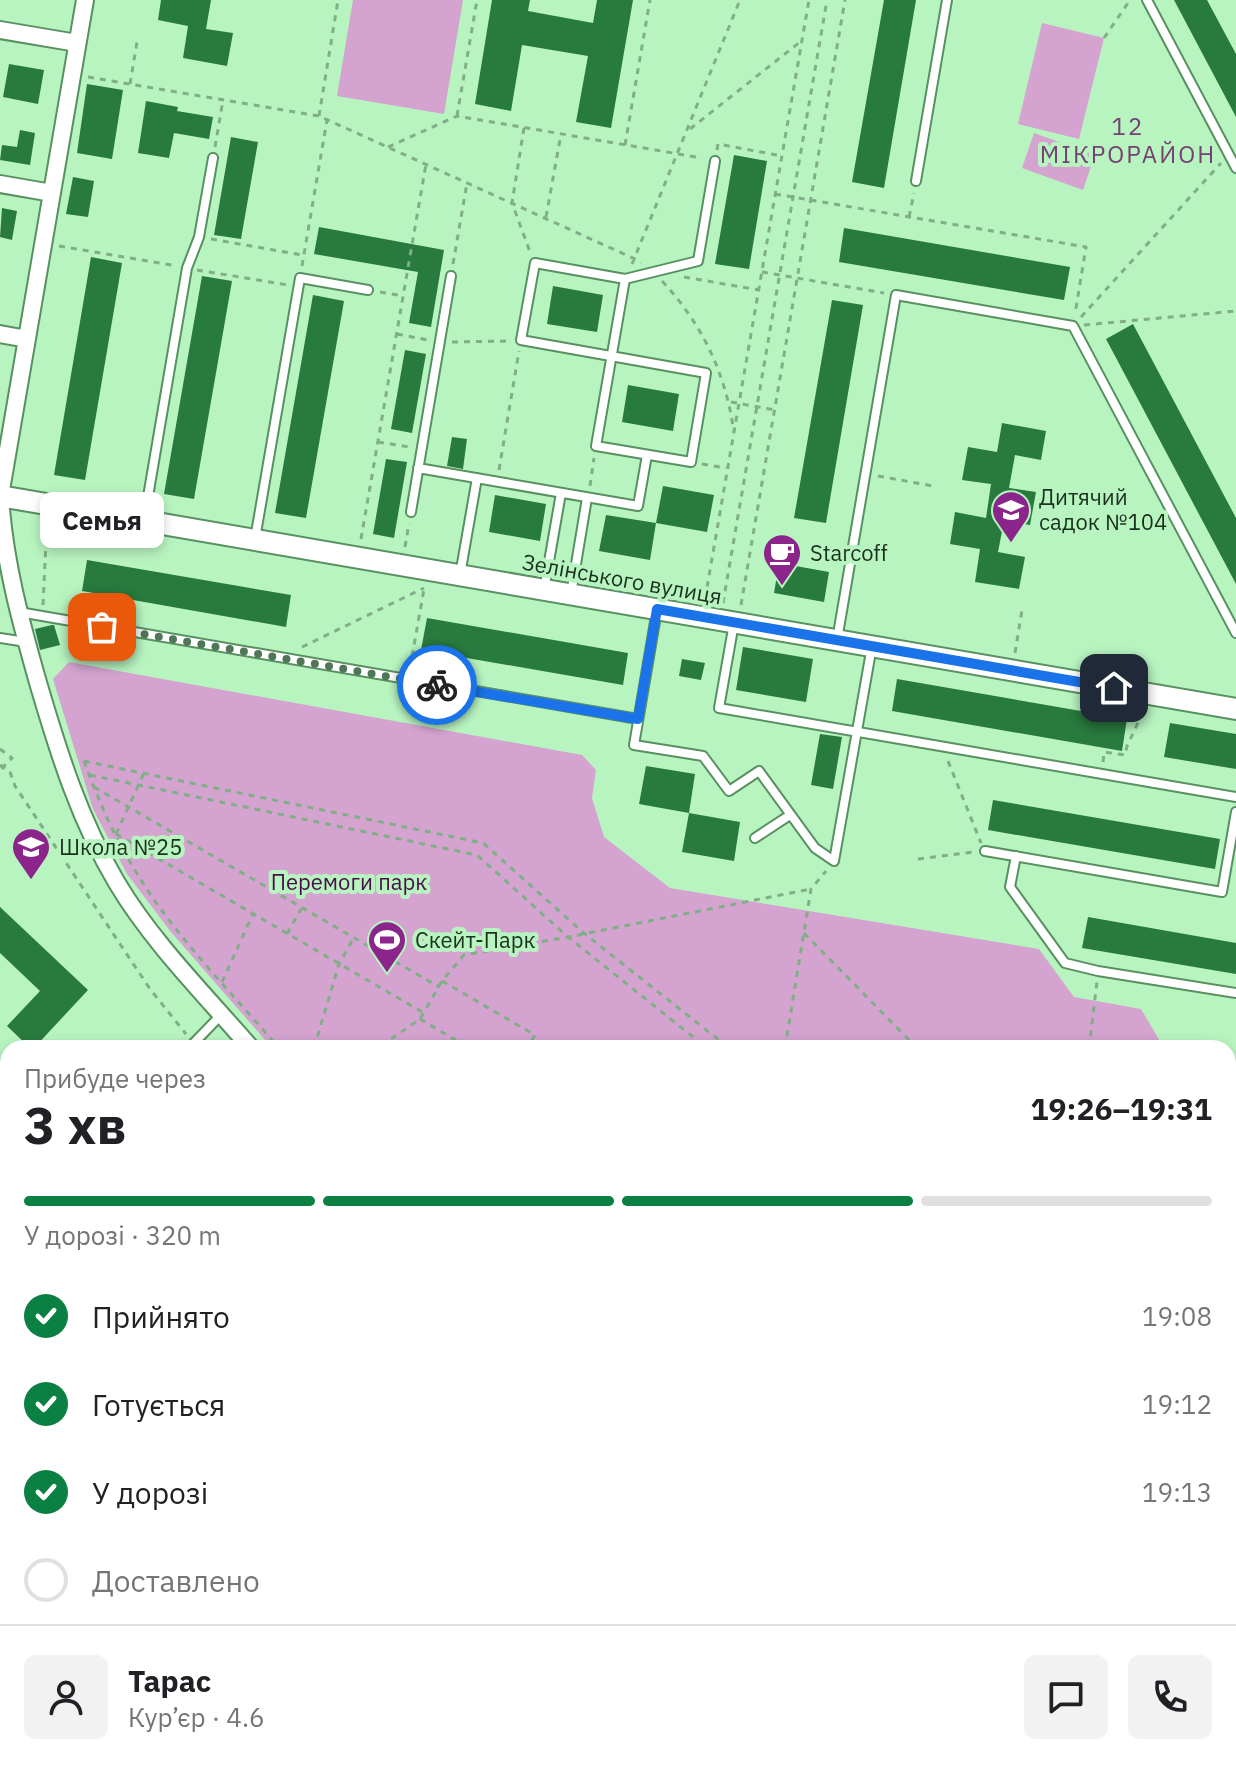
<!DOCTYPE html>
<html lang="uk">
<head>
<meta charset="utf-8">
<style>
	body { margin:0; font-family:"IBM Plex Sans",sans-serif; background:#f2f2f2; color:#202124; height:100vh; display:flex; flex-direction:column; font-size:30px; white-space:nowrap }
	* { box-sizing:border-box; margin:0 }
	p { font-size:26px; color:#757577 }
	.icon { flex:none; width:44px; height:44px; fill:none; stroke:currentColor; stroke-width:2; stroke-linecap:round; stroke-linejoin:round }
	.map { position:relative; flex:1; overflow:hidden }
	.details { position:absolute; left:0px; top:1040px; width:1236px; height:744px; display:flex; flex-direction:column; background:#fff; border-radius:24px 24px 0 0; box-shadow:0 4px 12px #0003 }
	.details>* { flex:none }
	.pin { position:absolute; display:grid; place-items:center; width:68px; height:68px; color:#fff; margin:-34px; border-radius:16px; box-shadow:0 4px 12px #0006 }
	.courier { position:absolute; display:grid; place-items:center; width:80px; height:80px; margin:-40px; border:6px solid #1a73e8; border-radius:50%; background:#fff; color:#222; box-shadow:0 2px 10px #0007 }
	.bubble { position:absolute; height:56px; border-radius:12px; background:#fff; box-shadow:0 4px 12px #0003; font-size:26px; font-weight:800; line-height:56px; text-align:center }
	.headline em { font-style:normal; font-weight:800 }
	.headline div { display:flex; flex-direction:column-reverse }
	.headline { display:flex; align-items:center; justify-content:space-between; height:136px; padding:0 24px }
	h1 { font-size:52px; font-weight:800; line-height:60px }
	.bar { display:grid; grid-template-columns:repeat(4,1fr); gap:12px 8px; align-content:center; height:96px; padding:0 24px }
	.bar i { height:10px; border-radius:6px; background:#e0e0e0 }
	.bar .on { background:#0b8043 }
	.bar p { grid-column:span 4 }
	.line { display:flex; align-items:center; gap:20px; padding:0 24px; border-top:2px solid #e0e0e0 }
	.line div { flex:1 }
	.round { display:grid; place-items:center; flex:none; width:84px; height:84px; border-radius:12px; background:#f2f2f2 }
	ol { padding:0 24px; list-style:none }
	li { display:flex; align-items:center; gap:24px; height:88px }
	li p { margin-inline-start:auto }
	li .icon { padding:8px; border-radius:50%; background:#0b8043; color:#fff; stroke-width:4 }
	li:last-child { color:#757577 }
	li i { width:44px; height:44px; border:4px solid #e0e0e0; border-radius:50% }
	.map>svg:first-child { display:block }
	.green { fill:#d4a3d0 }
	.building { fill:#297a3e }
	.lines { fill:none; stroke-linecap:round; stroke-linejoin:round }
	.service-casing { stroke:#589061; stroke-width:12 }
	.minor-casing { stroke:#589061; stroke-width:20 }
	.tertiary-casing { stroke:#589061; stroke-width:24 }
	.path { stroke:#80af87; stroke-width:3; stroke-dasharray:6 6; stroke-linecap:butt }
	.service { stroke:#fff; stroke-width:8 }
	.minor { stroke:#fff; stroke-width:16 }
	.tertiary { stroke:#fff; stroke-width:20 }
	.done { stroke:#517557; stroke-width:8; stroke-dasharray:0 14.4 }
	.route { stroke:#1a73e8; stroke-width:10 }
	.labels { text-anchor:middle; stroke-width:8; stroke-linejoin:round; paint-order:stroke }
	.poi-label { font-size:22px; fill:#1a311e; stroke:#b8f4c0; text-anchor:start }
	.street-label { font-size:22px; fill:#1a311e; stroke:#b8f4c0 }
	.park-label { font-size:22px; fill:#4c0c4b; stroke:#b8f4c0 }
	.neighbourhood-label { font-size:24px; letter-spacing:2px; fill:#754173; stroke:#b8f4c0 }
</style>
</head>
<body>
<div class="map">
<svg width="1236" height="1784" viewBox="0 0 1236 1784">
	<rect width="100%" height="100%" fill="#b8f4c0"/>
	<!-- green -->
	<path class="green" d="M353 0H463L444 114 337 96Z
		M1042 23 1104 38 1079 139 1018 124Z
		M1034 133 1095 155 1083 190 1022 168Z
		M69 662 582 755 596 770 592 798 604 837 670 888 1039 949 1074 997 1141 1009 1164 1048H272L171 932 127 874 93 809 53 679Z
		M1228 1133 1236 1134V1622L1228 1620Z
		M2 1610 8 1616V1667L0 1659V1612Z"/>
	<!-- building -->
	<path class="building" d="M161 0H211L206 29 233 33 227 66 183 58 188 26 158 20Z
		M492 0H530L528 11 593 23 597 0H633L611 128 576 122 588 56 522 45 511 111 475 104Z
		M884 0H916L884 188 852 182Z
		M1174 0H1207L1236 54V117Z
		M9 64 44 70 38 104 3 97Z
		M87 84 123 90 112 159 77 153Z
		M146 101 178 107 177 111 213 117 209 139 174 133 169 158 138 153Z
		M20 130 35 133 30 165 0 160 2 145 17 147Z
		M231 137 258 142 241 239 214 235Z
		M734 155 767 161 749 269 715 264Z
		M73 177 94 181 88 217 66 214Z
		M2 208 17 211 12 240 0 237Z
		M319 227 444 250 431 327 409 323 418 272 314 254Z
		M844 228 1070 267 1064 300 839 262Z
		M91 257 122 263 85 480 54 475Z
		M202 276 232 281 194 499 164 494Z
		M553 286 603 295 597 332 547 324Z
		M313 295 344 301 306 518 275 513Z
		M832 300 863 305 826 523 794 518Z
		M1133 324 1236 518V584L1106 339Z
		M405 350 426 354 412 433 391 429Z
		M628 385 679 394 673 431 622 422Z
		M1002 423 1046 431 1041 460 1015 455 1009 488 1036 492 1030 525 1004 521 998 552 1025 557 1019 589 975 582 980 549 950 544 955 512 986 518 991 484 962 480 968 447 997 452Z
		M452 437 467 439 463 469 447 466Z
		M386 459 407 462 394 538 373 534Z
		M663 486 714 495 707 532 656 523Z
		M495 495 546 504 540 541 489 532Z
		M606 515 656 523 650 560 599 551Z
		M87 560 291 595 286 627 82 591Z
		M779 563 829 572 824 602 774 593Z
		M427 618 628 653 623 685 421 650Z
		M52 625H54L60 645 40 650 35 629Z
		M743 647 813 659 806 702 736 690Z
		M682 659 705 663 701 680 679 676Z
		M897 679 1127 719 1122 751 892 711Z
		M1170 723 1236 734V769L1164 757Z
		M820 734 842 737 833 789 811 785Z
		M646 766 695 774 689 813 639 804Z
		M993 800 1220 839 1215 869 988 830Z
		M689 813 740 822 734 861 682 852Z
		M0 907 88 990 34 1048H30L7 1026 40 991 0 953Z
		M1088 917 1236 943V974L1082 948Z"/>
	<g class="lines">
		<defs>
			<path id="service" d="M1147 0 1236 168
				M916 181 947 0
				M625 279 596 446 691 462 706 373 521 340 535 263 625 279 698 261 715 161
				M418 468 638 506 647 455
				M411 512 451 276
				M144 520 187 268 199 237 213 158
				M255 539 300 278 368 290
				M460 575 477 478
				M544 590 561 493
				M571 594 587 498
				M657 610 634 745 703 756 729 791 759 771 815 848 834 861 872 646
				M19 612 638 719
				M734 623 719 708 1236 797
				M0 638 26 642
				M837 640 896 295 1073 326 1236 633
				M755 838 790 815
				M985 851 1222 892 1236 812
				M1016 856 1010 887 1065 963 1098 971 1236 993
				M189 1048 222 1014
				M0 1240 8 1231
				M0 1381 8 1372
				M0 1481 8 1489
				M546 1776 554 1784
				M920 1776 929 1784
				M145 1784 152 1776
				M325 1784 332 1776
				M416 1784 423 1776"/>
			<path id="minor" d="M85 0 0 496C4 562 21 623 39 686 59 754 80 821 117 883 152 942 206 996 251 1048
				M0 30 77 43
				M0 184 52 193
				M0 334 27 339
				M1228 1636 1236 1638"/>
			<path id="tertiary" d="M0 496 1236 709"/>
		</defs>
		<!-- service casing -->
		<use href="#service" class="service-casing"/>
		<!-- minor casing -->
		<use href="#minor" class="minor-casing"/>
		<!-- tertiary casing -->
		<use href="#tertiary" class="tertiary-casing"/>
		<!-- path -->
		<path class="path" d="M1104 38 1130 0
			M88 77 319 116 635 259 641 263
			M130 84 137 42
			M319 116 338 0
			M457 116 477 0
			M524 128 512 203 530 252
			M690 129 800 42
			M625 145 650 0
			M215 147 223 100
			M388 147 457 116 702 158
			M717 150 718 144 782 156
			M775 194 1086 247 1075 314
			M546 217 561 134
			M909 217 914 193
			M211 239 302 255
			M59 246 177 266
			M453 264 467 183
			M632 264 740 0
			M302 266 327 120
			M197 270 288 285
			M762 272 884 293
			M684 277 759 290
			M662 281C703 325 726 374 734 433
			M380 292 403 296
			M1081 317 1221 163
			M1084 325 1236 311
			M397 334 428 340
			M452 342 508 341
			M731 402 775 410
			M378 442 410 447
			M702 464 726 468
			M499 470 519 351
			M878 476 933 486
			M590 486 594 458
			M361 539 426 164
			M405 547 409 523
			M705 599 809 0
			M723 603 827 0
			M43 605 47 521
			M741 605 845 0
			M302 647 424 588
			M1015 653 1022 610
			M410 668 424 589
			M0 749 12 758 0 770
			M84 761 483 843 585 934 729 1048
			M84 761C98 799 114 837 136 872 174 935 231 992 279 1048
			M948 761 981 843
			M1103 762 1104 752 1125 755 1127 746 1143 712
			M0 765 10 772 15 786 150 989 186 1034
			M90 775 477 855 568 937 707 1048
			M94 787 439 987
			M116 834 424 1013
			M116 834 144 773
			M918 859 974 852
			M804 933 917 1048
			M287 934 301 909
			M442 981 535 1035 527 1048
			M222 982 253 914
			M420 1019 469 1048
			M531 1041 543 1048
			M314 1048 339 964 353 939
			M369 1048 391 1039 420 1019 442 981 464 955 568 937 811 889
			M785 1048 811 889 826 871
			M1089 1048 1097 982
			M1228 1179 1236 1180
			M1228 1217 1236 1211
			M1228 1253 1236 1255
			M1228 1266 1236 1267
			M1228 1272 1236 1273
			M1228 1284 1236 1286
			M1228 1389 1236 1383
			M1228 1468 1236 1452
			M1228 1513 1236 1525
			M1228 1614 1236 1616
			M1228 1666 1236 1668
			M263 1784 270 1776
			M284 1784 292 1776
			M1007 1784 1014 1776"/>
		<!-- service -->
		<use href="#service" class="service"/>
		<!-- minor -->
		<use href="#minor" class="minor"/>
		<!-- tertiary -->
		<use href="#tertiary" class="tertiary"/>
	</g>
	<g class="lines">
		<!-- done -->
		<path class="done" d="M102 627 437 685"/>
		<!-- route -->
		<path class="route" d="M437 685 638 719 657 609 1114 688"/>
	</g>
	<!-- icons -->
	<defs>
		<symbol id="school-pin" viewBox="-11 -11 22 30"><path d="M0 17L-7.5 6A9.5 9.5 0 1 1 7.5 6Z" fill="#8c258b" stroke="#b8f4c0"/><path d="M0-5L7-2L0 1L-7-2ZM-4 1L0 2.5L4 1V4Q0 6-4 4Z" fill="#fff"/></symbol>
		<symbol id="cafe-pin" viewBox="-11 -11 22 30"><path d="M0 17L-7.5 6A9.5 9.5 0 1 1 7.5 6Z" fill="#8c258b" stroke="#b8f4c0"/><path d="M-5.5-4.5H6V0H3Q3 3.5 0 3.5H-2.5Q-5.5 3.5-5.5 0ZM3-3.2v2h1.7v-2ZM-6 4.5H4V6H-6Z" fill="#fff"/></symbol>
		<symbol id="stadium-pin" viewBox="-11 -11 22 30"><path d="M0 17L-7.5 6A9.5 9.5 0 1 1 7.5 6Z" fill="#8c258b" stroke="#b8f4c0"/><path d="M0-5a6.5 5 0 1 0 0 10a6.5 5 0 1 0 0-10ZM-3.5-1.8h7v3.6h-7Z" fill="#fff"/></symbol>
	</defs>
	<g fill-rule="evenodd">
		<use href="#school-pin" x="989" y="488" width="44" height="60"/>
		<use href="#cafe-pin" x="760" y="531" width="44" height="60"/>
		<use href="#school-pin" x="9" y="825" width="44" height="60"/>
		<use href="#stadium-pin" x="365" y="918" width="44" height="60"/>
	</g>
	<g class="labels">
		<!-- poi labels -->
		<g class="poi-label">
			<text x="1039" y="505">Дитячий<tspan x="1039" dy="25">садок №104</tspan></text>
			<text x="810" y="561">Starcoff</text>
			<text x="59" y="855">Школа №25</text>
			<text x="415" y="948">Скейт-Парк</text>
		</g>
		<!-- street labels -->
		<g class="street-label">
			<text transform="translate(622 579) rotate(10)" y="8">Зелінського вулиця</text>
		</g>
		<!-- park labels -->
		<g class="park-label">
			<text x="349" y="890">Перемоги парк</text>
		</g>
		<!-- neighbourhood labels -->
		<g class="neighbourhood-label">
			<text x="1128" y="135">12<tspan x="1128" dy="28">МІКРОРАЙОН</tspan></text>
		</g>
	</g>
</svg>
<div class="pin" style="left:102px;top:627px;background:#ea580c"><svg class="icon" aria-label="bag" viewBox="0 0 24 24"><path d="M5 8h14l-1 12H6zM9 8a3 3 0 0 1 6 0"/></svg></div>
<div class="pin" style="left:1114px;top:688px;background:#1f2937"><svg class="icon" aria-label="home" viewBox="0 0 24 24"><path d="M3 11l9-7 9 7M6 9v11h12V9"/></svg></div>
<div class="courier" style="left:437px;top:685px"><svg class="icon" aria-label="bike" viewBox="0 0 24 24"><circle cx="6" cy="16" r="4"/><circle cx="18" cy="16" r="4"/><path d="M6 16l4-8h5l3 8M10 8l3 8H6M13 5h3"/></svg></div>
<div class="bubble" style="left:40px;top:492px;width:124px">Семья</div>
<section class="details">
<div class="headline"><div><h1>3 хв</h1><p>Прибуде через</p></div><em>19:26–19:31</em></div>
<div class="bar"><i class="on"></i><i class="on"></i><i class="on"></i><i></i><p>У дорозі · 320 m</p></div>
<ol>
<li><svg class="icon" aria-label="check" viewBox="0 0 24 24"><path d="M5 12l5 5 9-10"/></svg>Прийнято<p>19:08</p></li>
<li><svg class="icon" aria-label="check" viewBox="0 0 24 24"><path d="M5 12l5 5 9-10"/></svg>Готується<p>19:12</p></li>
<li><svg class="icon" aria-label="check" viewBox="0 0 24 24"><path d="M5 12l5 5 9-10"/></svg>У дорозі<p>19:13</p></li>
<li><i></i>Доставлено</li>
</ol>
<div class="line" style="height:144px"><a class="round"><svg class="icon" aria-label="person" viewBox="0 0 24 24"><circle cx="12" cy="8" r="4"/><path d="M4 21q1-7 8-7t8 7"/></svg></a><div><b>Тарас</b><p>Кур’єр · 4.6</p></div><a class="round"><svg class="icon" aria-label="chat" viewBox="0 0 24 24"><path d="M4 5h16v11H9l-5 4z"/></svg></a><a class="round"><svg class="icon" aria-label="phone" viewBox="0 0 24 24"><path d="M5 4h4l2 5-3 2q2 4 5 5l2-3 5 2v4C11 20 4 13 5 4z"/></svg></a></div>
</section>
</div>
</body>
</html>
